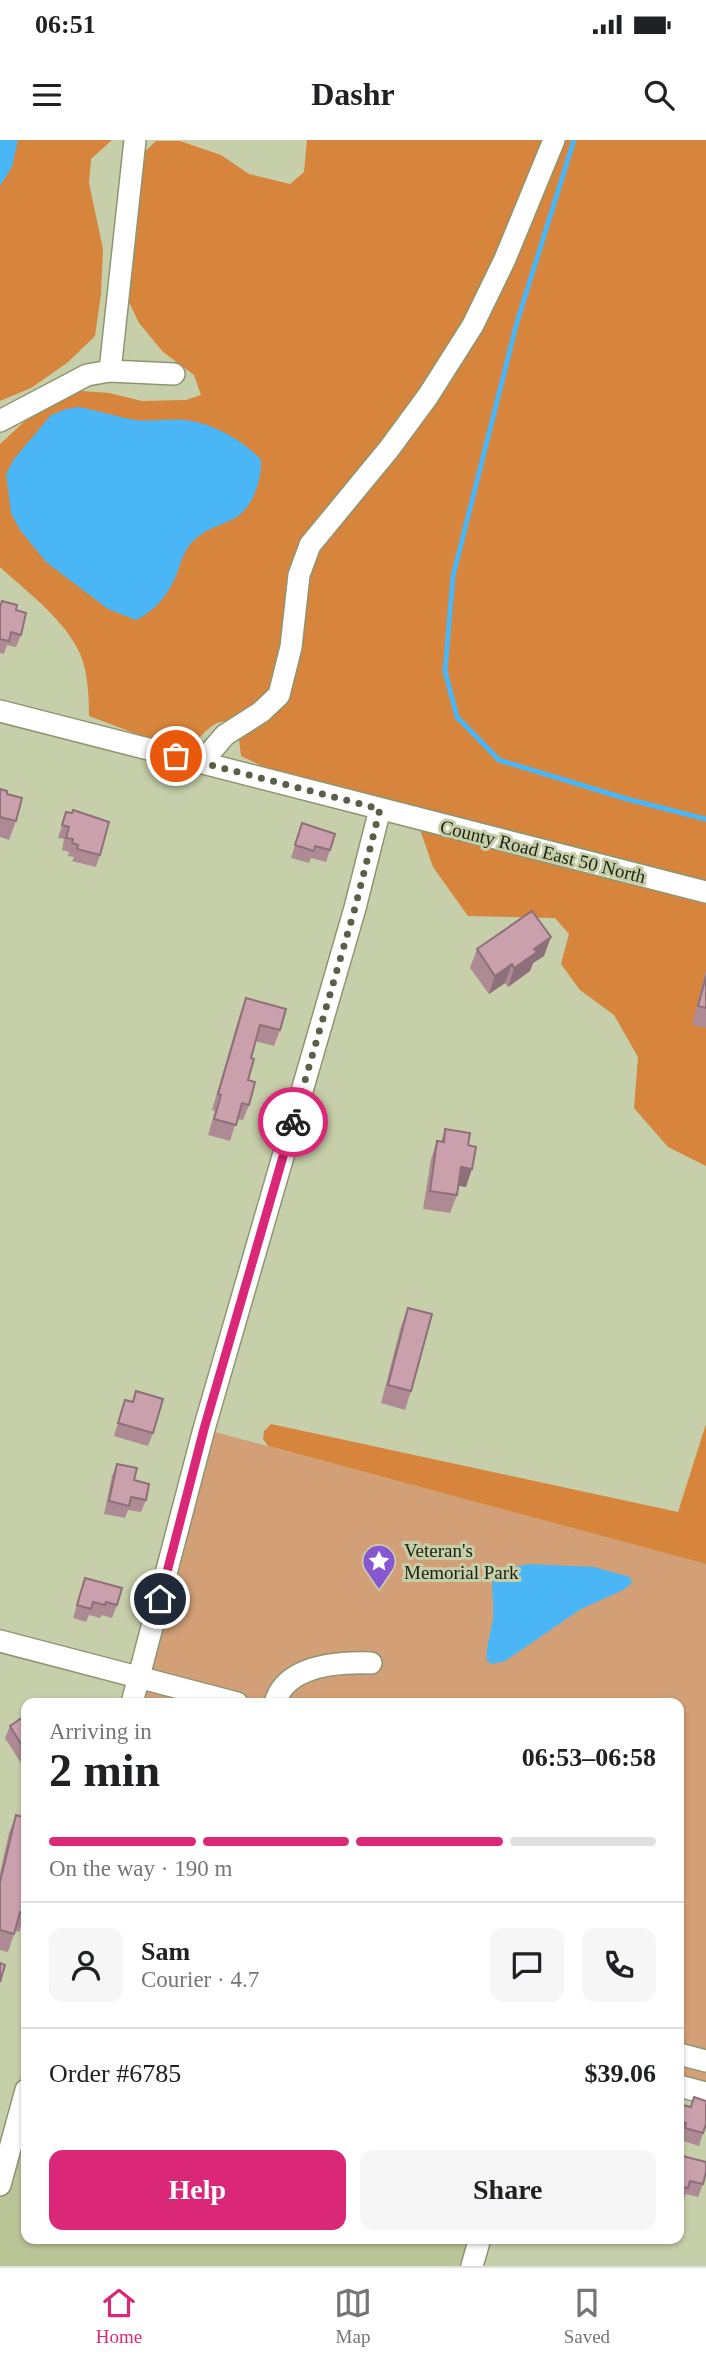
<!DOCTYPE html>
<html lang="en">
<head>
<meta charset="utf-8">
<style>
	body { margin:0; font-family:Georgia,serif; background:#f6f6f6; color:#202124; height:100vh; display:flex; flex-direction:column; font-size:26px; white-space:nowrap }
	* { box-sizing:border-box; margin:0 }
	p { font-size:23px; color:#757577 }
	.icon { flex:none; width:38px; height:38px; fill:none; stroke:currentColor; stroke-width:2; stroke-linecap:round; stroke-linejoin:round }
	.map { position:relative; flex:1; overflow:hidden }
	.panel { position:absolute; left:21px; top:1558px; width:663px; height:546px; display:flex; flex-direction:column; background:#fff; border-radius:14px; box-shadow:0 2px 5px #0004 }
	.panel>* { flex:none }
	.pin { position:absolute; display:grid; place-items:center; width:60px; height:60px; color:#fff; margin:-30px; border:4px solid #fff; border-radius:50%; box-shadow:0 2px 7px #0007 }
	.courier { position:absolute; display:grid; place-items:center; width:70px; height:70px; margin:-35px; border:5px solid #db2777; border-radius:50%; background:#fff; color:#222; box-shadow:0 2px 9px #0007 }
	.head em { font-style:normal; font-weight:800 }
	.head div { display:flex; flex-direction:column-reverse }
	.head { display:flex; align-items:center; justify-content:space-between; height:119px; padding:0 28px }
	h1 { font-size:46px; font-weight:800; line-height:52px }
	.bar { display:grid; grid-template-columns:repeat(4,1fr); gap:10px 7px; align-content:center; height:84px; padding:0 28px }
	.bar i { height:9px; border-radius:5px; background:#e0e0e0 }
	.bar .selected { background:#db2777 }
	.bar p { grid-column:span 4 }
	.line { display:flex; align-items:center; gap:18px; padding:0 28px; border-top:2px solid #e0e0e0 }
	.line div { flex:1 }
	.round { display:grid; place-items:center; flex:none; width:74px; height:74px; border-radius:14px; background:#f6f6f6 }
	.action { display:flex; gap:14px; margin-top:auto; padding:14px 28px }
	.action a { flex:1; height:80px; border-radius:14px; background:#db2777; color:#fff; font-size:28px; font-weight:800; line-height:80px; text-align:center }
	.action a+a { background:#f6f6f6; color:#202124 }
	.status { display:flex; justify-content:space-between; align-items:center; height:49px; padding:0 35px; background:#fff; direction:ltr }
	.status svg { height:19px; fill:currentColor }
	header { display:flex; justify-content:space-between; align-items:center; height:91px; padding:0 28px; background:#fff; font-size:32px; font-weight:800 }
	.tabs { display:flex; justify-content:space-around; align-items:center; height:98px; border-top:2px solid #e0e0e0; background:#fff; font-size:19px; color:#757577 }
	.tabs a { display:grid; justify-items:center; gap:4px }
	.tabs .selected { color:#db2777 }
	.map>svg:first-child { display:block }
	.built { fill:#bac497 }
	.green { fill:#d29f77 }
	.forest { fill:#d7843c }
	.water { fill:#4bb6f5 }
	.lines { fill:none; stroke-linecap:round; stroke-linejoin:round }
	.stream { stroke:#4bb6f5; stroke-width:5 }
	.minor-casing { stroke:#8d9672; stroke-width:24 }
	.minor { stroke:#fff; stroke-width:21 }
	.wall { fill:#ae8a95 }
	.shaded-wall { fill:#8d7079 }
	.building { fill:#caa0ad; stroke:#8d7079; stroke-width:2 }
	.done { stroke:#595f48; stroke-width:7; stroke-dasharray:0 12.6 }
	.route { stroke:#db2777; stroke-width:9 }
	.labels { text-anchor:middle; stroke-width:6; stroke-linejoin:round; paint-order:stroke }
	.street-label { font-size:19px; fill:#1e2213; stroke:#c6cfa9 }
	.poi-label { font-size:19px; fill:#1e2213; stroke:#c6cfa9; text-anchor:start }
</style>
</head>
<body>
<div class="status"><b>06:51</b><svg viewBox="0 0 49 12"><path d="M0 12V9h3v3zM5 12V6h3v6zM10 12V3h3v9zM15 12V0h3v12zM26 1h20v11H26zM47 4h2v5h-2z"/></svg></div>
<header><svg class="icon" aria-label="menu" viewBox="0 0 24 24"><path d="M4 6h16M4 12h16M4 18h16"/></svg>Dashr<svg class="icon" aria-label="search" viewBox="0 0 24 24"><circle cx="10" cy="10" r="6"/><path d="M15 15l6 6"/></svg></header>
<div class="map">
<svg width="706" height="2126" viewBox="0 0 706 2126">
	<rect width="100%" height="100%" fill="#c6cfa9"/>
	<!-- built -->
	<path class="built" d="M26 1950V2098H476L469 2126H0V2045Z"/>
	<!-- green -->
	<path class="green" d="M204 1289 706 1424V1953L679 1946V1563H131Z"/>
	<!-- forest -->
	<path class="forest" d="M0 0H112L91 19 89 43 103 109 101 154 95 196 67 223 31 248 0 261Z
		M307 0H706V742L266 628 241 616 237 583C214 575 206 594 190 606L150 599 89 576C89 557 88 534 81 516 66 480 28 453 0 427V304L49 259 82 251 109 253 142 261 186 260 201 255 194 235 163 212 139 183 127 158 141 15 156 1H180L221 15 249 34 290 44 304 32Z
		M416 678 706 752V1026L668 1007 634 968 638 917 614 875 580 850 561 824 569 794 555 778 468 776 433 727Z
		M271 1284 678 1372 706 1284V1424L268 1306 263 1299 264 1291Z"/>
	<!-- water -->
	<path class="water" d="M0 0H18L12 27 0 46Z
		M78 267C98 270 116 277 136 280 152 282 169 278 185 280 212 283 243 300 261 320 262 339 253 368 235 378 219 387 202 389 189 406 183 414 181 422 178 431 170 452 157 470 136 480L108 469 46 422 20 390 11 373 6 334 14 319 51 275 66 269Z
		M528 1424 594 1427 630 1437 632 1443 623 1450 581 1469 505 1521 492 1524 487 1521C485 1506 492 1492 493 1477 495 1439 480 1434 528 1424Z"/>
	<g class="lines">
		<!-- stream -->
		<path class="stream" d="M574 0 517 182 453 436 445 531 457 577 499 620 627 659 706 679"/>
		<defs>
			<path id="minor" d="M110 231 135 0
				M0 281 87 235 110 231 174 234
				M0 571 706 752
				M201 623 225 595 261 572 279 555 291 507 299 435 310 405 389 309 428 256 473 185 505 119 554 0
				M0 1501 237 1563
				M132 1563 204 1289 355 768 380 669
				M275 1563C286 1525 338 1522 371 1523
				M679 1914 706 1921
				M679 1946 706 1953
				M0 2045 26 1950
				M472 2126 480 2098"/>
		</defs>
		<!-- minor casing -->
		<use href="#minor" class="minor-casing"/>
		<!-- minor -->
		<use href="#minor" class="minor"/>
	</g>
	<!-- wall -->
	<path class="wall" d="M2 461 16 470 21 495 16 507 7 505 4 514 0 513V466Z
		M0 649 7 654 16 681 9 700 0 697Z
		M66 672 100 715 96 727 72 721 74 717 68 716 69 712 62 710 64 699 58 698Z
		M302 683 330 710 326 722 311 718 309 723 291 718Z
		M477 809 544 816 533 823 530 831 508 847 505 843 489 854 470 828Z
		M706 829V888L692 885Z
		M246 858 280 890 274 906 255 901 251 918 248 940 249 965 243 980 237 979 230 1001 208 995 215 971 212 970 240 874Z
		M445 989 468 1005 466 1047 458 1046 457 1055 450 1073 423 1069 431 1019 437 1001 441 1002Z
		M408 1168 411 1251 405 1270 381 1263 401 1186Z
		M136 1251 153 1293 148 1306 114 1296 125 1260 132 1262Z
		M117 1324 134 1340 146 1360 141 1372 128 1370 125 1378 104 1374 112 1336Z
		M85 1438 117 1465 112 1478 102 1475 100 1478 89 1475 86 1482 73 1478Z
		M26 1575V1631L5 1598 10 1586Z
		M16 1675 26 1678V1775L24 1780H23L19 1792 15 1791 8 1812 0 1810V1733L9 1693Z
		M679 1964 703 1993 699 2006 680 2000 681 1995 679 1994Z
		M679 2015 703 2044 698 2057 686 2054 683 2060 679 2059Z
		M545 2098H571L569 2104Z"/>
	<!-- shaded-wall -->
	<path class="shaded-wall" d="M551 797 544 816 533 823 530 831 508 847 514 828 534 809Z
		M512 824 505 843 489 854 495 836Z
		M461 1027 472 1029 466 1047 454 1045Z"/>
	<!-- building -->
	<path class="building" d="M2 461 17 465 16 470 26 473 21 495 11 492 9 501 0 499V467Z
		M0 649 7 651V654L22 658 16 681 0 677Z
		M73 670 109 682 100 715 77 709 78 705 72 703 73 699 66 698 69 687 62 685 66 672 72 673Z
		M302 683 335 694 330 710 315 706 314 711 295 705Z
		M532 771 551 797 534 809 537 812 514 828 512 824 495 836 477 809Z
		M706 836V868L698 866Z
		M246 858 286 869 280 890 260 885 251 918 254 919 248 940 255 942 249 965 242 963 236 985 214 979 221 955 218 954Z
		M445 989 470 993 468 1005 476 1007 472 1029 461 1027 457 1055 430 1051 437 1001 444 1002Z
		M408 1168 432 1174 411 1251 388 1245Z
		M136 1251 163 1259 153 1293 118 1283 125 1260 133 1262Z
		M117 1324 137 1328 134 1340 149 1344 146 1360 131 1357 129 1366 109 1361Z
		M85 1438 122 1448 117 1465 106 1462 105 1465 93 1462 91 1469 77 1465Z
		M26 1575V1612L10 1586Z
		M16 1675 26 1678V1771L25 1774 20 1772 14 1794 0 1790V1742Z
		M0 1823 5 1825 0 1842Z
		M694 1957 706 1961V1984L703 1993 685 1988 686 1983 679 1981V1964L691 1967Z
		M679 2015 706 2022V2032L703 2044 690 2041 688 2048 679 2046Z"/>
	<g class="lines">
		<!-- done -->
		<path class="done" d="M176 616 380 669 355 768 293 982"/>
		<!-- route -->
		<path class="route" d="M160 1459 204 1289 293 982"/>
	</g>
	<!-- icons -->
	<defs>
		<symbol id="sight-pin" viewBox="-11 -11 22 30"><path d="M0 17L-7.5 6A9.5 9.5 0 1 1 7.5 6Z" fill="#8657d0" stroke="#c6cfa9"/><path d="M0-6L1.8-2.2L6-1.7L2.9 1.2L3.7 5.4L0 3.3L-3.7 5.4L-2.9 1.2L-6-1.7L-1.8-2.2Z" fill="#fff"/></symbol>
	</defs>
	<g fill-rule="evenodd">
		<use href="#sight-pin" x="360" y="1402" width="38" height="52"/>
	</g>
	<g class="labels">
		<!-- street labels -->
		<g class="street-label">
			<text transform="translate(543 711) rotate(14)" y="7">County Road East 50 North</text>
		</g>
		<!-- poi labels -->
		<g class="poi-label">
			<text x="404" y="1417">Veteran's<tspan x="404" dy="22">Memorial Park</tspan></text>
		</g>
	</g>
</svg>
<div class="pin" style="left:176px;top:616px;background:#ea580c"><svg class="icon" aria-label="bag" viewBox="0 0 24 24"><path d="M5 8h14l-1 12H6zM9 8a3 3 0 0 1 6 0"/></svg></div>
<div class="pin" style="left:160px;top:1459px;background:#1f2937"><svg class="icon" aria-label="home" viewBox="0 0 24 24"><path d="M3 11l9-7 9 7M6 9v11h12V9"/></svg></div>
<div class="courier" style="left:293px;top:982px"><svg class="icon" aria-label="bike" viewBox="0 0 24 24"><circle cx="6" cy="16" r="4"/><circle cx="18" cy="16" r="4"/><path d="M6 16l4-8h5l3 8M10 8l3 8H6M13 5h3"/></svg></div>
<section class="panel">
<div class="head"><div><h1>2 min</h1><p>Arriving in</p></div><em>06:53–06:58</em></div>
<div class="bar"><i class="selected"></i><i class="selected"></i><i class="selected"></i><i></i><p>On the way · 190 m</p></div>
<div class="line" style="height:126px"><a class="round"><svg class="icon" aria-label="person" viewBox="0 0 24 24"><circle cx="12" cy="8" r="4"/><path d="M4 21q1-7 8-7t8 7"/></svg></a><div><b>Sam</b><p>Courier · 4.7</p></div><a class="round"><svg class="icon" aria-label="chat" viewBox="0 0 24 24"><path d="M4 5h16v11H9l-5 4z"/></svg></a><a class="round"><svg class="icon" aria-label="phone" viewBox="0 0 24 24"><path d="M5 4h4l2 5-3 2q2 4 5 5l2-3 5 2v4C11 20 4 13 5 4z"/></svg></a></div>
<div class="line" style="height:91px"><div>Order #6785</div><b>$39.06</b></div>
<div class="action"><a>Help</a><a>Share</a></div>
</section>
</div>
<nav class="tabs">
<a class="selected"><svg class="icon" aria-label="home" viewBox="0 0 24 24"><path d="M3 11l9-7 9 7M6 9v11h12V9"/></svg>Home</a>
<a><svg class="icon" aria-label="map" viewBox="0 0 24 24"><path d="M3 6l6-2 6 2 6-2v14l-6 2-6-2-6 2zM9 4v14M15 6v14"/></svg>Map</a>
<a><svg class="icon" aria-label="saved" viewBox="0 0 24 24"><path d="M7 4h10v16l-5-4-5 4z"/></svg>Saved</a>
</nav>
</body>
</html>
